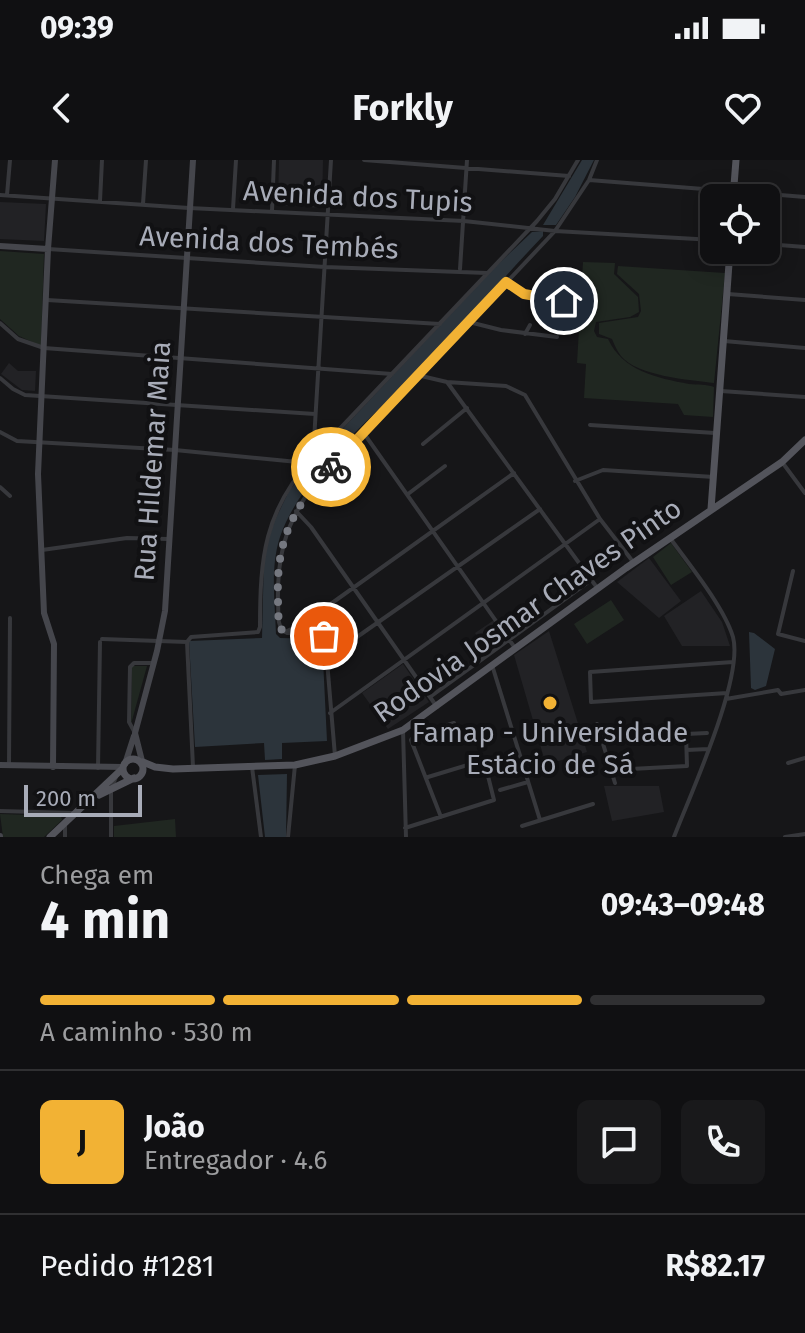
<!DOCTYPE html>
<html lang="pt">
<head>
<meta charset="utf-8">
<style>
	body { margin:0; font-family:"Fira Sans",sans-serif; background:#19191b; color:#f1f3f6; height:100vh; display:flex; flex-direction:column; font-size:30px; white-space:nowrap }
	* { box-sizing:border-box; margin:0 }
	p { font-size:26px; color:#9c9d9f }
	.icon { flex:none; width:44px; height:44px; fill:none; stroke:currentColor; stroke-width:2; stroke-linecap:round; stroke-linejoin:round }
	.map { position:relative; height:677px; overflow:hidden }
	.details { display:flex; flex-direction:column; background:#101012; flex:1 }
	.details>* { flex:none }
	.controls { position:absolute; left:700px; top:24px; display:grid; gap:16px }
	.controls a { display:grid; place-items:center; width:80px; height:80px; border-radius:12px; background:#101012; box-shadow:0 4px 20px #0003,0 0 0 2px #303032; font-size:40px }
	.scale { position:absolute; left:24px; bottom:20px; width:118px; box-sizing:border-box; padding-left:8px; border:4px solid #a8acb8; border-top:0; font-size:22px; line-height:28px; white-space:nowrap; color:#a8acb8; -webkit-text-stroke:6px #111113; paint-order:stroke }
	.pin { position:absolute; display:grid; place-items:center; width:68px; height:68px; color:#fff; margin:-34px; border:4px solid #fff; border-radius:50%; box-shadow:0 2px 8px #0007 }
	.courier { position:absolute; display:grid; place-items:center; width:80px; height:80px; margin:-40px; border:6px solid #f2b234; border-radius:50%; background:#fff; color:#222; box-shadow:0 2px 10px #0007 }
	.head em { font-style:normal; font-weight:700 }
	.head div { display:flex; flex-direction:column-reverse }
	.head { display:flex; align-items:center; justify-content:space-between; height:136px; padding:0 40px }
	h1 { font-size:52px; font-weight:700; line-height:60px }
	.bar { display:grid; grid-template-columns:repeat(4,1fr); gap:12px 8px; align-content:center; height:96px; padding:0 40px }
	.bar i { height:10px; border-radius:6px; background:#303032 }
	.bar .on { background:#f2b234 }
	.bar p { grid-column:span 4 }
	.line { display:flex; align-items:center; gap:20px; padding:0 40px; border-top:2px solid #303032 }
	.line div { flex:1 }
	.round { display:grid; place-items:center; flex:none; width:84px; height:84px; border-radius:12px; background:#19191b }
	.status { display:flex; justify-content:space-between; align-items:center; height:56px; padding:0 40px; background:#101012; direction:ltr }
	.status svg { height:22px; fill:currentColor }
	header { display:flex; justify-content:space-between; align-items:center; height:104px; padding:0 40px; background:#101012; font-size:36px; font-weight:700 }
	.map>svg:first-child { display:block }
	.built { fill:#222225 }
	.green { fill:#202721 }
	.water { fill:#2c343b }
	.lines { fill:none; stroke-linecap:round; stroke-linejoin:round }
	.minor { stroke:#37383c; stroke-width:4 }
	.secondary { stroke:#45464c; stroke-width:6 }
	.primary { stroke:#53545b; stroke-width:7 }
	.done { stroke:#757880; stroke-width:8; stroke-dasharray:0 14.4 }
	.route { stroke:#f2b234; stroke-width:10 }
	.poi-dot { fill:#f2b234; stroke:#111113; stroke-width:3 }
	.labels { text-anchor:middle; stroke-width:8; stroke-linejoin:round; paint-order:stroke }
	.street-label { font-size:28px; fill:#a8acb8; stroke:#111113 }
	.poi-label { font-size:28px; fill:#a8acb8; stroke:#111113 }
</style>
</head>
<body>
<div class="status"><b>09:39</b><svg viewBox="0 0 49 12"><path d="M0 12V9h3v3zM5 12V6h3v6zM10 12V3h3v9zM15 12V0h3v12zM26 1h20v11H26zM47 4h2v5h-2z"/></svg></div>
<header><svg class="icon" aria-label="back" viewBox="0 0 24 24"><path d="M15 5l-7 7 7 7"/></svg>Forkly<svg class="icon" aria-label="heart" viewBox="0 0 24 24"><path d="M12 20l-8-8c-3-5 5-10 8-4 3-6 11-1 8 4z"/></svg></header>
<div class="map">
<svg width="805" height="677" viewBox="0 0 805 677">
	<rect width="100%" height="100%" fill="#161618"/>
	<!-- built -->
	<path class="built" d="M279 0H323L322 48 278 45Z
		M0 42 46 44 44 81 0 79Z
		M9 203 18 211H36L35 231 22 230 1 214Z
		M649 398 681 441 659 458 617 422Z
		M701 431 722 462 730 486H682L664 456Z
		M494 460 505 475 485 488 475 473Z
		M549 471 587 592 546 605 514 495Z
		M403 504 429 542 388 569 362 533Z
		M604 626H659L664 652 612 661Z"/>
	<!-- green -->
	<path class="green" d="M0 91 44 94 41 186 19 176 0 159Z
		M583 102 615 103 614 114 638 137 639 152 630 157 596 162 594 171 597 177 608 179C623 211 657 218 689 224 698 225 706 224 714 227L713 257 684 255 678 244 584 238 586 204 577 203Z
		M618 106 725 113 714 223C690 220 637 216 621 196 617 191 614 184 612 179L599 174V163L638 157 641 151 639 134 617 114Z
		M671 383 692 412 671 425 653 397Z
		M611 440 624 460 587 484 574 464Z
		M132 506H147L131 564Z
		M0 654 61 656 62 660 44 677H3Z
		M175 659 176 677H114V666Z"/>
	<!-- water -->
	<path class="water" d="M582 0H594L575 37 556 65H543Z
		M543 71V76C504 117 467 160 428 201 382 249 301 314 280 377 270 407 275 443 276 474L280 478 322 479 327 581 282 583V599L265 600 264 583 195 587 189 481 262 478 264 395 274 362 289 331 316 297 492 110 532 72Z
		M749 472 754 473 775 489 766 526 755 530 751 528Z
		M287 614 286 677H265L258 615Z"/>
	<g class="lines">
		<!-- minor -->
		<path class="minor" d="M364 0 569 16
			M589 20 805 37
			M0 35 189 48 464 61 555 71 714 80
			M7 35 10 0
			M100 41 102 0
			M143 44 146 0
			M233 49 236 0
			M272 51 274 0
			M766 84 805 87
			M48 89 325 107 487 113
			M460 109 467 0
			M506 122 524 134 571 141
			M728 134 805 140
			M47 140 440 164
			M469 162 501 170 557 177
			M0 163 18 179 44 188 392 214
			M525 174 530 165
			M724 181 805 188
			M417 215 447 222 506 226 525 235 600 359 634 403
			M0 218 13 229 25 235 315 254
			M447 222 598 429
			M721 231 805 237
			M590 265 715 273
			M0 272 17 281 175 290 308 303
			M363 272 515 488
			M423 284 467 248
			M313 297 331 0
			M782 302 805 333
			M575 321 603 310 714 317
			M0 327 10 336
			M408 334 445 306
			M296 351 311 367 437 547
			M670 378C689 404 724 447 733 477 744 518 690 635 674 677
			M42 390 127 378 168 379
			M793 411 778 474 805 481
			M285 472C276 465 279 454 278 443 277 400 284 368 308 333L555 71 589 20 597 0
			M285 472 304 463 514 313
			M287 473 319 474 325 477 335 596
			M102 479 187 482 191 477 258 472 260 467C260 398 264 351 313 297L537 61 555 39 578 0
			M187 482 193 607
			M327 498 540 349
			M492 505 540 660
			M727 533 591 542 590 512 733 502
			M430 537 590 421
			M726 539 778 530 781 534 805 530
			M330 553 600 359
			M597 564 615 623
			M403 570 406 677
			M135 573 129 562 130 507 134 503H154
			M686 574 707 573
			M601 578 686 574 687 606 612 610
			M687 590 708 589
			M788 603 805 598
			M9 604 10 458
			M252 607 261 677
			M98 608 100 482
			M500 630 528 622
			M0 651 74 653
			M441 657 411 580 414 576 454 563
			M522 666 593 644
			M405 668 494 640 484 600 428 617
			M65 677V664
			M111 677V629L116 617
			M288 677 295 605
			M785 677 805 674"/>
		<!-- secondary -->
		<path class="secondary" d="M0 86 48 89
			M142 601 135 573 157 491 165 451 193 0
			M125 604 134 576
			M0 605 123 607
			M53 607 54 484 44 453 38 314 48 89 55 0
			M0 676V677"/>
		<!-- primary -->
		<path class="primary" d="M733 38 736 0
			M711 349 730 90
			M123 609a10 10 0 1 1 20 0a10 10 0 1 1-20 0Z
			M143 602 155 607 173 609 295 605 335 596 403 570 626 408 782 302 805 280
			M99 635 134 618
			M50 677 122 609"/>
	</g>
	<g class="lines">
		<!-- done -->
		<path class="done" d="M324 476 295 474 280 469C278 458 278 448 278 437 276 381 293 347 331 307"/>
		<!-- route -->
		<path class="route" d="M331 307 506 122 524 134 564 141"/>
	</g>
	<!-- markers -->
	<circle class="poi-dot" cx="550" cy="543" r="8"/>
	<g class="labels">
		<!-- street labels -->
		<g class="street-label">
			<text transform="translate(358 36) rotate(3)" y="10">Avenida dos Tupis</text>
			<text transform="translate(269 82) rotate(3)" y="10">Avenida dos Tembés</text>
			<text transform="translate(152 301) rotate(-86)" y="10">Rua Hildemar Maia</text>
			<text transform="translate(527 450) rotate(-35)" y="10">Rodovia Josmar Chaves Pinto</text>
		</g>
		<!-- poi labels -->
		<g class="poi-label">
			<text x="550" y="582">Famap - Universidade<tspan x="550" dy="32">Estácio de Sá</tspan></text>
		</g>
	</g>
</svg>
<div class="controls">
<a><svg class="icon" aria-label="locate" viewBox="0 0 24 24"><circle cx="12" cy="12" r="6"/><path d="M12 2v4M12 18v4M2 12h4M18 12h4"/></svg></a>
</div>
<div class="scale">200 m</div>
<div class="pin" style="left:324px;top:476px;background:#ea580c"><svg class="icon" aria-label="bag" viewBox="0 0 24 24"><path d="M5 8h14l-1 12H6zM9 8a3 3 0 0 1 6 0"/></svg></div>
<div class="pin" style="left:564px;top:141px;background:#1f2937"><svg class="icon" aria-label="home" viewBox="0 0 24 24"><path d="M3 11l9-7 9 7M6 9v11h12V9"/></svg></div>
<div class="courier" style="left:331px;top:307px"><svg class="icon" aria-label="bike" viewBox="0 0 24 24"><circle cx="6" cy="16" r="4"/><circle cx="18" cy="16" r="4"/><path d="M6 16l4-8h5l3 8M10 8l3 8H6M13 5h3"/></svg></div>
</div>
<section class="details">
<div class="head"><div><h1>4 min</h1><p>Chega em</p></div><em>09:43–09:48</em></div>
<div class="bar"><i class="on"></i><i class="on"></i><i class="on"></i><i></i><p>A caminho · 530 m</p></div>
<div class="line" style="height:144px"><b class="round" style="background:#f2b234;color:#111">J</b><div><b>João</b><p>Entregador · 4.6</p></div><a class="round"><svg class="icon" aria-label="chat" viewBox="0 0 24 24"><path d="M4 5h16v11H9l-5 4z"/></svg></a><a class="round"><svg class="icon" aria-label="phone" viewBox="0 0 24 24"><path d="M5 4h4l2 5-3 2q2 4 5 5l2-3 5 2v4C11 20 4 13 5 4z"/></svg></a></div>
<div class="line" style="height:104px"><div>Pedido #1281</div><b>R$82.17</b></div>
</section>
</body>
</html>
